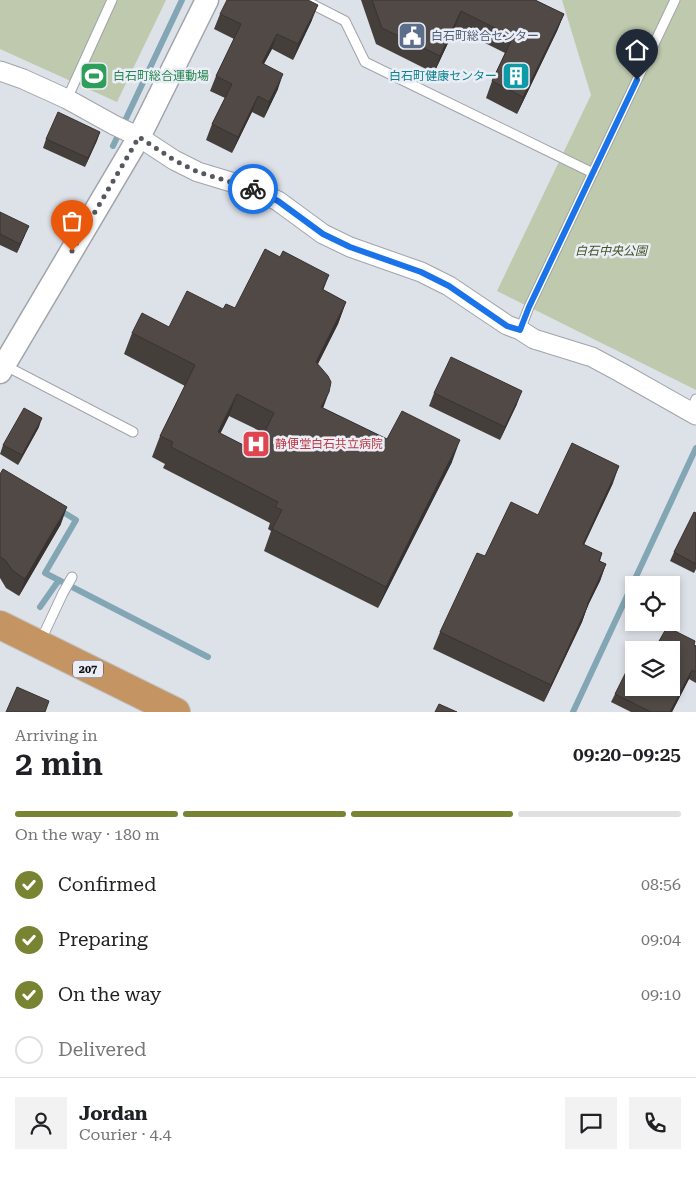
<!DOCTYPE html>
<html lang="en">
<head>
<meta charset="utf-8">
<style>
	body { margin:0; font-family:"Roboto Serif","Noto Sans JP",serif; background:#f2f2f2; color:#202124; height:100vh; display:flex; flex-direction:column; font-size:19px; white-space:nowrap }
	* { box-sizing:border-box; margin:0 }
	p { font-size:16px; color:#757577 }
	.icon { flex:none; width:28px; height:28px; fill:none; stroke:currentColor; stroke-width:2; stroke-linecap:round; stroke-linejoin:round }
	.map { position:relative; height:712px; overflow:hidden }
	.sheet { display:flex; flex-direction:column; background:#fff; flex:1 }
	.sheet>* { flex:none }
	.tools { position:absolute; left:625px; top:576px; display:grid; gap:10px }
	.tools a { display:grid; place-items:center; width:55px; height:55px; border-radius:0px; background:#fff; box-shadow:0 2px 8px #0003; font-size:25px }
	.pin { position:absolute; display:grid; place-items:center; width:42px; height:42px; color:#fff; margin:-51px -21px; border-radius:50% 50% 50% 0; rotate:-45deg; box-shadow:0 0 5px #0007 }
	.pin .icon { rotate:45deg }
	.courier { position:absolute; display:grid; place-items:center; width:50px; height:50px; margin:-25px; border:4px solid #1a73e8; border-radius:50%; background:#fff; color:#222; box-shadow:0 1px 6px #0007 }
	.overview em { font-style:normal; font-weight:600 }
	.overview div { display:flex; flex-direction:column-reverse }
	.overview { display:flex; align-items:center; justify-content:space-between; height:85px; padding:0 15px }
	h1 { font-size:32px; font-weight:600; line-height:38px }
	.bar { display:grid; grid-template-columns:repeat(4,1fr); gap:8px 5px; align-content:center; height:60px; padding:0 15px }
	.bar i { height:6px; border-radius:4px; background:#e0e0e0 }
	.bar .on { background:#788431 }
	.bar p { grid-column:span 4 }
	.line { display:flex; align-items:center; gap:12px; padding:0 15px; border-top:1px solid #e0e0e0 }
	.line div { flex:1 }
	.round { display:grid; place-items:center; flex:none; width:52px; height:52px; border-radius:0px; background:#f2f2f2 }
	ol { padding:0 15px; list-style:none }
	li { display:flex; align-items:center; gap:15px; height:55px }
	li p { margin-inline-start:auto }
	li .icon { padding:5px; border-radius:50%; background:#788431; color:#fff; stroke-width:4 }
	li:last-child { color:#757577 }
	li i { width:28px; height:28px; border:2px solid #e0e0e0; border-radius:50% }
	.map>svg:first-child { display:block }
	.green { fill:#bec9ad }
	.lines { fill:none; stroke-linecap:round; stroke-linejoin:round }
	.stream { stroke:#83a6b5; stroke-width:6 }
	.service-casing { stroke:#a1a4ab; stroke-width:11 }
	.minor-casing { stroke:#a1a4ab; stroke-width:21 }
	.tertiary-casing { stroke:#a1a4ab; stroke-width:25 }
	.trunk-casing { stroke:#c0c1c1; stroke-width:30 }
	.service { stroke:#fff; stroke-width:9 }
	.minor { stroke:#fff; stroke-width:19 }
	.tertiary { stroke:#fff; stroke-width:22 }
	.trunk { stroke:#c49463; stroke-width:28 }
	.wall { fill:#453f3c; fill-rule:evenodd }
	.shaded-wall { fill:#383331 }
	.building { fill:#504946; stroke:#383331; fill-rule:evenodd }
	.done { stroke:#56585d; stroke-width:5; stroke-dasharray:0 9 }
	.route { stroke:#1a73e8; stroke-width:6 }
	.labels { text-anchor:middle; stroke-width:5; stroke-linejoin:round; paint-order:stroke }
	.shield { fill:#ebeef6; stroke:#505256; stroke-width:1 }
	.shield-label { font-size:11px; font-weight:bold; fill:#0e0f12 }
	.service-label { font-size:12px; fill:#4e5e75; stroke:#ebeef6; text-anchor:start }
	.leisure-label { font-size:12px; fill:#27864d; stroke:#ebeef6; text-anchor:start }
	.culture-label { font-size:12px; fill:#0d838f; stroke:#ebeef6; text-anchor:end }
	.park-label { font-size:12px; font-style:italic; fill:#435322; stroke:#ebeef6 }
	.health-label { font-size:12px; fill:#be3a42; stroke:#ebeef6; text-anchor:start }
</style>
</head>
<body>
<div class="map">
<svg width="696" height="712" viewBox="0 0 696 712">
	<rect width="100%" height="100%" fill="#dde1e8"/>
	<!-- green -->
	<path class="green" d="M0 0H166L117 102 0 49Z
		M562 0H696V390L497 291 591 95Z"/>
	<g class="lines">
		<!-- stream -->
		<path class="stream" d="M113 146 182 0
			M58 509 76 520 45 573 208 657
			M40 607 59 580
			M573 712 696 448"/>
		<defs>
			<path id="service" d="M304 0 345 21 365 62 593 173
				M67 99 112 0
				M520 330 529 307 675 0
				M4 365 133 432
				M690 412 696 399
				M40 642 63 593 72 577"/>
			<path id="minor" d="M0 71 23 79 67 99 114 125 139 137 174 160 198 172 251 188 278 201 323 234 350 247 421 272 449 286 507 325 520 330 534 339 592 357 620 372 696 415"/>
			<path id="tertiary" d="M0 372 139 137 207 0"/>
			<path id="trunk" d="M0 625 176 712"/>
		</defs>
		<!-- service casing -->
		<use href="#service" class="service-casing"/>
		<!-- minor casing -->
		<use href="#minor" class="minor-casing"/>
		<!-- tertiary casing -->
		<use href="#tertiary" class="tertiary-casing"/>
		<!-- trunk casing -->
		<use href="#trunk" class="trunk-casing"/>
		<!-- service -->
		<use href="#service" class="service"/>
		<!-- minor -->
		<use href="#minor" class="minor"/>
		<!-- tertiary -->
		<use href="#tertiary" class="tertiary"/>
		<!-- trunk -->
		<use href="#trunk" class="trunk"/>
	</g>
	<!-- wall -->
	<path class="wall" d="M361 0H535L564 14 557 31 517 114 486 98 492 81 505 53 455 28 434 73 376 44Z
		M220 14 312 20 293 60 272 49 264 64 278 89 264 118 252 112 232 153 206 140 212 124 225 98 210 91 216 76 234 39 214 29Z
		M100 132 85 167 43 148 46 139Z
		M0 212 25 235 17 253 0 245Z
		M323 290 346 302 338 324 318 364 323 408 387 439 452 462 378 608 264 551 271 531 268 529 270 523 163 468 165 464 152 457 160 436 185 386 124 354 132 333 169 327 223 309 235 308ZM229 416 264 433 255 451 220 434Z
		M434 393 517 404 500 440 429 406Z
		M39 427 18 465 0 454 3 445Z
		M0 474 61 524 19 596 6 588 0 578Z
		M613 483 584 545 602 553 600 561 606 564 600 581 588 605 582 622 544 702 433 649 440 632 485 556 538 515Z
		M696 513V569L694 573 670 561 674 552Z
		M694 645 696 646V683L689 679 672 712H631L611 702 615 694 634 688Z"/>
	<!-- shaded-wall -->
	<path class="shaded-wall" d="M318 5 312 20 293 60 298 44Z
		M461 11 455 28 434 73 440 56Z
		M564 14 557 31 517 114 523 97Z
		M277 34 272 49 256 78 262 63Z
		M283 74 278 89 264 118 269 102Z
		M258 96 252 112 232 153 238 137Z
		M100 132 97 141 85 167 88 158Z
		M29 226 17 253 20 244Z
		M329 275 321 296 322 289Z
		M346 302 338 324 308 383 316 362Z
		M522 391 517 404 500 440 505 427Z
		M329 392 321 414V407Z
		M237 394 229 416 210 454 218 432Z
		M42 418 39 427 18 465 22 455Z
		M460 440 452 462 378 608 386 587Z
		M619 466 613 483 576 561 583 544Z
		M67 507 61 524 19 596 25 579Z
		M606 564 600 581 580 622 587 605Z
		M588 605 582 622 544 702 551 685Z
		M692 670 689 679 672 712H670Z"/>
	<!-- building -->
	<path class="building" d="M227 0H308L318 5 298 44 277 34 262 63 283 74 269 102 258 96 238 137 212 124 232 84 216 76 241 24 220 14Z
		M372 0H535L564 14 523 97 492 81 513 37 461 11 440 56 382 28Z
		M58 112 100 132 88 158 46 139Z
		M0 212 29 226 20 244 0 234Z
		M265 249 280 257 283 251 329 275 322 289 346 302 316 362 328 376 331 382 329 392 321 407 387 439 402 411 460 440 386 587 272 529 282 510 275 507 278 502 171 447 173 442 160 436 195 365 132 333 142 313 169 327 187 291 223 309 226 304 235 308ZM237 394 274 413 255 451 218 432Z
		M451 357 522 391 505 427 434 393Z
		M24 408 42 418 22 455 3 445Z
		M572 443 619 466 583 544 602 553 599 561 606 564 587 605H588L551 685 440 632 477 553 485 556 511 502 538 515Z
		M3 469 67 507 25 579 13 571 5 560 0 557V474Z
		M694 512 696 513V564L674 552Z
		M667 627 695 641 694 645 696 646V672L692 670 670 712H651L615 694 629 666 634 668V688H671V650H654Z
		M17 687 49 701 45 712H6Z
		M439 704 457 712H435Z"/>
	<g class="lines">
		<!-- done -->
		<path class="done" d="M72 251 139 137 174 160 198 172 253 189"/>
		<!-- route -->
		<path class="route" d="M253 189 278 201 323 234 350 247 421 272 449 286 507 326 520 330 529 307 637 80"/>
	</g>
	<!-- icons -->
	<defs>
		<symbol id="civic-square" viewBox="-11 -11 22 22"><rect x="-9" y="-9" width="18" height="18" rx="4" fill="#5c6f8a" stroke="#ebeef6"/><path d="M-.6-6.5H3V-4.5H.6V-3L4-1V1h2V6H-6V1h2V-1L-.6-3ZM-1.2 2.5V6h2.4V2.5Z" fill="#fff"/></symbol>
		<symbol id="stadium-square" viewBox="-11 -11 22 22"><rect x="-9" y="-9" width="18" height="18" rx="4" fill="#2e9e5b" stroke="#ebeef6"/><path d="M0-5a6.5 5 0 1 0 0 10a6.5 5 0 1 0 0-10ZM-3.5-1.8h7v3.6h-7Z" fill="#fff"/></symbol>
		<symbol id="building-square" viewBox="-11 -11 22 22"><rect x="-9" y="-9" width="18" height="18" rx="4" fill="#0f9aa8" stroke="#ebeef6"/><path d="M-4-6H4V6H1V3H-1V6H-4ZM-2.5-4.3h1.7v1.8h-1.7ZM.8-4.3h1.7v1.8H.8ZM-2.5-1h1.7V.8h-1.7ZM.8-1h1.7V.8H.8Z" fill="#fff"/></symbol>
		<symbol id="hospital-square" viewBox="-11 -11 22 22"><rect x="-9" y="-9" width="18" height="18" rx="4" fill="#e0444e" stroke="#ebeef6"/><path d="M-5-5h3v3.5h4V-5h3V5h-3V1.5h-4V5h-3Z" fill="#fff"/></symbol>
	</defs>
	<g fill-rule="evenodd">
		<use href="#civic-square" x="396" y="20" width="32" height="32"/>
		<use href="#stadium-square" x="78" y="60" width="32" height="32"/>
		<use href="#building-square" x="500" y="60" width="32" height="32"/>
		<use href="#hospital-square" x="240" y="428" width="32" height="32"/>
	</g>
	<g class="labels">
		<!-- shield labels -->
		<rect class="shield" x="73" y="660.5" width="30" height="17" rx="4"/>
		<g class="shield-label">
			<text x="88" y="673">207</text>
		</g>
		<!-- service labels -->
		<g class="service-label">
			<text x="431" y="40">白石町総合センター</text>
		</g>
		<!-- leisure labels -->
		<g class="leisure-label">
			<text x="113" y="80">白石町総合運動場</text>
		</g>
		<!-- culture labels -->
		<g class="culture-label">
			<text x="497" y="80">白石町健康センター</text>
		</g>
		<!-- park labels -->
		<g class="park-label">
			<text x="611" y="255">白石中央公園</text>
		</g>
		<!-- health labels -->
		<g class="health-label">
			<text x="275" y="448">静便堂白石共立病院</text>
		</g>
	</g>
</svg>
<div class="tools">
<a><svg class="icon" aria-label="locate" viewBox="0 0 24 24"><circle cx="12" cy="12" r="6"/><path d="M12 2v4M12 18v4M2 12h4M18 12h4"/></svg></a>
<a><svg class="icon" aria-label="layers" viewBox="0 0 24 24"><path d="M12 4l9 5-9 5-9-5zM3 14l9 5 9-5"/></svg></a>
</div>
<div class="pin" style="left:72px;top:251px;background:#ea580c"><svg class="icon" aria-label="bag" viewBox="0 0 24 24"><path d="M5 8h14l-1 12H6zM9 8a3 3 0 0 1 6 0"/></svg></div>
<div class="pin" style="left:637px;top:80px;background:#1f2937"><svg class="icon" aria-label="home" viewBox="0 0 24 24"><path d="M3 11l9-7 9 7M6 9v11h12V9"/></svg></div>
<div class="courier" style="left:253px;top:189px"><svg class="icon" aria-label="bike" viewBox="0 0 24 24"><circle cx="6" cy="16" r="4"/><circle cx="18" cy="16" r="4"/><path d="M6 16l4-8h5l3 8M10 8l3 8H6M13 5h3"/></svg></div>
</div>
<section class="sheet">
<div class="overview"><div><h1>2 min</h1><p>Arriving in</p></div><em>09:20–09:25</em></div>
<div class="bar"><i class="on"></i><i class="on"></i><i class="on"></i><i></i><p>On the way · 180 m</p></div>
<ol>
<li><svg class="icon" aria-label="check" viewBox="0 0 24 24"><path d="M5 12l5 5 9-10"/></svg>Confirmed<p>08:56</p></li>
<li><svg class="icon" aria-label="check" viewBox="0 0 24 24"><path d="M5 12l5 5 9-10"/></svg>Preparing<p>09:04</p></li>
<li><svg class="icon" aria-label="check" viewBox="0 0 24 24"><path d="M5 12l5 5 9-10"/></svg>On the way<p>09:10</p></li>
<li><i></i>Delivered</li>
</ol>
<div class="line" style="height:90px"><a class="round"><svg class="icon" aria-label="person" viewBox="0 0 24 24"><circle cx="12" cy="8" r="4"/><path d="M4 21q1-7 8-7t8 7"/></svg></a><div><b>Jordan</b><p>Courier · 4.4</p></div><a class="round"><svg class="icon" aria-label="chat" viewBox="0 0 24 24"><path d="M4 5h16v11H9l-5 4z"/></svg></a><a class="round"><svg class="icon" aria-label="phone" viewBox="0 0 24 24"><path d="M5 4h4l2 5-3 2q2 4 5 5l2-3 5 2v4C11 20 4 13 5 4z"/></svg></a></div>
</section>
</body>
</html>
